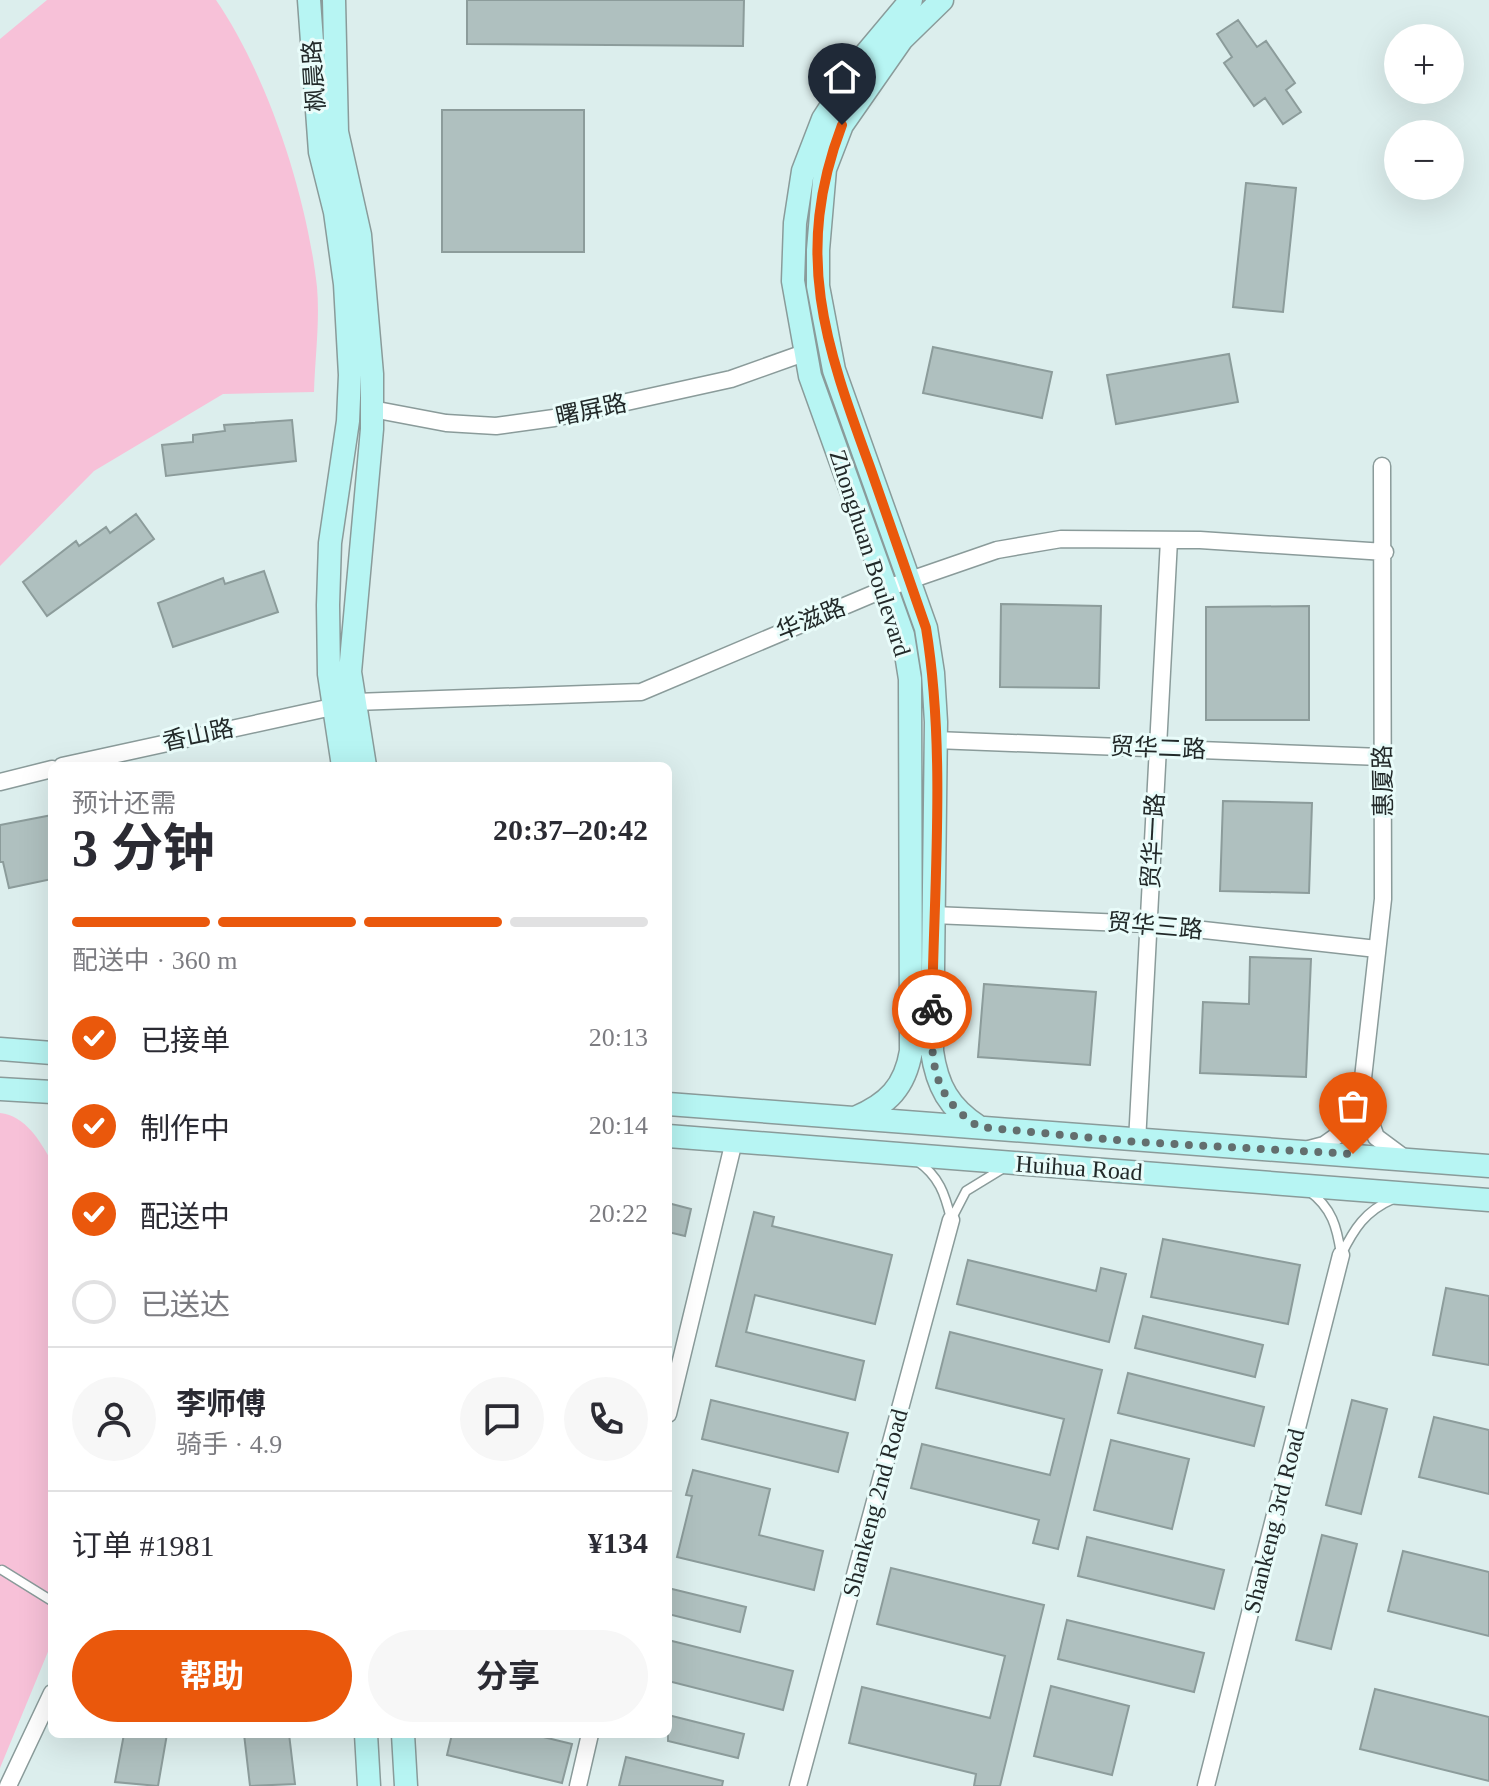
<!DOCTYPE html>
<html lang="zh">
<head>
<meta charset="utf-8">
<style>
	body { margin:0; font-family:"Times New Roman","Noto Sans SC",serif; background:#f7f7f7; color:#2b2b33; height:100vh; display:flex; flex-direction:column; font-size:30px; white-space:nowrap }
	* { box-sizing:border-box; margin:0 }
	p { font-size:26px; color:#7c7c81 }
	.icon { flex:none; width:44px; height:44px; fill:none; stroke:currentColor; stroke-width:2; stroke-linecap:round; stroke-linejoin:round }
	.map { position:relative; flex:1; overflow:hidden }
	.sheet { position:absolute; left:48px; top:762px; width:624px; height:976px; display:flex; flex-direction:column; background:#fff; border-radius:12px; box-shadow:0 8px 32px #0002 }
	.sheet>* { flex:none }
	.fabs { position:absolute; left:1384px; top:24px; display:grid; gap:16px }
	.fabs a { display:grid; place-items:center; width:80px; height:80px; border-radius:50%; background:#fff; box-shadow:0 8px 32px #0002; font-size:40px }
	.pin { position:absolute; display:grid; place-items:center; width:68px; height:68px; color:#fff; margin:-82px -34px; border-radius:50% 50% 50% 0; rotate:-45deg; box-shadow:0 0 8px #0007 }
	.pin .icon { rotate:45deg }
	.courier { position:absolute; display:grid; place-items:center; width:80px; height:80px; margin:-40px; border:6px solid #ea580c; border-radius:50%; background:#fff; color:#222; box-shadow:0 2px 10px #0007 }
	.summary em { font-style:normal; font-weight:700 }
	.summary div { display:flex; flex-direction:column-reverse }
	.summary { display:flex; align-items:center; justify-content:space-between; height:136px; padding:0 24px }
	h1 { font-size:52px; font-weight:700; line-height:60px }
	.bar { display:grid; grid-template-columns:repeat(4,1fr); gap:12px 8px; align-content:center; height:96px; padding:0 24px }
	.bar i { height:10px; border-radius:6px; background:#e1e1e2 }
	.bar .on { background:#ea580c }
	.bar p { grid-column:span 4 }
	.line { display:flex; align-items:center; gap:20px; padding:0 24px; border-top:2px solid #e1e1e2 }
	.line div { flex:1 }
	.round { display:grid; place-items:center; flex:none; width:84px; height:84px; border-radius:42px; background:#f7f7f7 }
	ol { padding:0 24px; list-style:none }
	li { display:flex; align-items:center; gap:24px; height:88px }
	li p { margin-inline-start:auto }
	li .icon { padding:8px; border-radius:50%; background:#ea580c; color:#fff; stroke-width:4 }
	li:last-child { color:#7c7c81 }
	li i { width:44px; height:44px; border:4px solid #e1e1e2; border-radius:50% }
	.primary-button { display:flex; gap:16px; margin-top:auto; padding:16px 24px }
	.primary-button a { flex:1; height:92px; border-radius:48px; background:#ea580c; color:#fff; font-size:32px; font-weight:700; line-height:92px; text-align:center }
	.primary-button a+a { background:#f7f7f7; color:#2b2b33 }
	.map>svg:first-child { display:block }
	.green { fill:#f7c1d8 }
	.building { fill:#afc0bf; stroke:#8c9c9b; stroke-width:2 }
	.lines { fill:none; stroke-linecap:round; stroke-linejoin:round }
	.lane-casing { stroke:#8a9b9a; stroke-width:11 }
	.street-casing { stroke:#8a9b9a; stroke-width:19 }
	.secondary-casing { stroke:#8a9b9a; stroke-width:25 }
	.lane { stroke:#fff; stroke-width:8 }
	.street { stroke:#fff; stroke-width:16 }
	.secondary { stroke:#b7f5f3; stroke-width:22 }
	.done { stroke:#636e6e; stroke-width:8; stroke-dasharray:0 14.4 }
	.route { stroke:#ea580c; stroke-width:10 }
	.labels { text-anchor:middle; stroke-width:6; stroke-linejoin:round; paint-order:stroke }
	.street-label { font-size:24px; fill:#222929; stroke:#e9fcfa }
</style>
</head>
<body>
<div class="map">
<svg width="1489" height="1786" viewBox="0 0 1489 1786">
	<rect width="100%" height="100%" fill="#dceeed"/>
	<!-- green -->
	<path class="green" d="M47 0H216C268 76 307 196 317 287 320 321 315 358 314 392L223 394 94 471 0 566V39Z
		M0 1113C26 1116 40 1141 52 1162V1642L0 1768Z"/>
	<!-- building -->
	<path class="building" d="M467 0H744L743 46 467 44Z
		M1238 20 1257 47 1266 41 1295 83 1286 90 1301 112 1283 124 1265 98 1254 106 1224 63 1232 57 1217 34Z
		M442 110H584V252H442Z
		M1246 183 1296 188 1283 312 1233 307Z
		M933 347 1052 372 1042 418 923 393Z
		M1229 354 1238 402 1116 424 1107 375Z
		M292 420 296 461 166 476 162 445 193 442V435L225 431 224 425Z
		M136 514 154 539 47 616 23 582 76 541 79 546 106 527 110 533Z
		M264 571 278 612 173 647 158 603 223 578 225 584Z
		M1001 604 1101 606 1099 688 1000 687Z
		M1309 606V720H1206V607Z
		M1223 801 1312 803 1309 893 1220 891Z
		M52 815V879L9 888 3 862H0V825Z
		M1250 957 1311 959 1306 1077 1200 1073 1203 1002 1249 1004Z
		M984 984 1096 992 1090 1065 978 1057Z
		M668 1203 691 1209 685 1236 668 1232Z
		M754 1212 774 1217 772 1226 892 1255 875 1324 755 1295 746 1332 864 1361 855 1400 716 1366Z
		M1163 1239 1300 1265 1288 1324 1151 1297Z
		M968 1260 1096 1291 1101 1268 1126 1274 1109 1342 957 1304Z
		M1446 1288 1489 1296V1365L1433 1355Z
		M1143 1316 1263 1345 1255 1377 1135 1348Z
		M950 1332 1102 1370 1058 1549 1033 1543 1039 1520 911 1488 922 1444 1050 1475 1064 1419 936 1388Z
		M1128 1373 1264 1407 1254 1446 1118 1413Z
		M711 1400 848 1433 838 1472 702 1439Z
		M1352 1400 1387 1409 1361 1514 1326 1505Z
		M1434 1417 1489 1430V1494L1419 1477Z
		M1111 1440 1189 1459 1172 1529 1094 1510Z
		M693 1470 770 1489 759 1535 823 1551 814 1590 677 1557 692 1496 686 1495Z
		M1322 1535 1357 1544 1331 1649 1296 1640Z
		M1087 1537 1224 1570 1214 1609 1078 1576Z
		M1403 1551 1489 1572V1636L1388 1611Z
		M891 1568 1044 1605 1000 1786H974L976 1774 849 1743 862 1687 990 1718 1005 1656 877 1624Z
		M668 1588 746 1607 740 1632 668 1614Z
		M1067 1620 1204 1653 1194 1692 1058 1659Z
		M668 1640 793 1671 783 1710 668 1681Z
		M1051 1686 1129 1706 1112 1775 1034 1756Z
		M1375 1689 1489 1717V1781L1360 1749Z
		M668 1715 744 1734 738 1758 668 1741Z
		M124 1734H167L158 1786 115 1782Z
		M244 1734H289L295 1784 250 1786Z
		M452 1734H531L572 1744 562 1783 447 1755Z
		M626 1757 723 1781 722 1786H619Z"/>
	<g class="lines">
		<defs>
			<path id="lane" d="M917 1161C939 1176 945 1194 951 1219
				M1309 1191C1332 1208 1337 1227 1341 1254
				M951 1220 966 1191 1002 1169
				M1341 1255C1354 1229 1365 1211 1393 1199
				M2 1570 52 1601"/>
			<path id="street" d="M372 409 446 423 496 426 554 418 731 379 804 353
				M935 740 1381 757
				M62 766 355 702 641 692 887 588 997 550 1061 539 1200 540 1385 552
				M0 782 52 769
				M933 915 1149 924 1377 949
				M1361 1096 1376 1137 1403 1157
				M1137 1142 1169 540
				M1309 1149 1324 1145 1341 1133 1361 1096 1383 899 1382 466
				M668 1414 734 1141
				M8 1786 52 1693
				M578 1786 590 1734
				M798 1786 951 1220
				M1206 1786 1341 1255"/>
			<path id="secondary" d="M309 0 320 152 335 212 345 284 350 375 348 421 330 543 328 605 329 674 343 766
				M334 0 337 132 360 235 372 374V429L350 672 365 766
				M942 0 902 39 842 125 825 169 818 250V286L834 370 926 628 933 673 936 722 932 1051C937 1086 949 1108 979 1127
				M0 1049 52 1053
				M0 1089 52 1092
				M668 1104 1489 1166
				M855 1118C888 1104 905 1087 911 1051L910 679 903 635 810 376 793 281 795 223 803 171 823 119 864 56 911 0
				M668 1136 1489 1200
				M366 1734 369 1786
				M403 1734 406 1786"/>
		</defs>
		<!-- lane casing -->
		<use href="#lane" class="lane-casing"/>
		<!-- street casing -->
		<use href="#street" class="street-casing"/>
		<!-- secondary casing -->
		<use href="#secondary" class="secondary-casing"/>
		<!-- lane -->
		<use href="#lane" class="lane"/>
		<!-- street -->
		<use href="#street" class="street"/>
		<!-- secondary -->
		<use href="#secondary" class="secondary"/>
	</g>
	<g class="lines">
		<!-- done -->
		<path class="done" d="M932 1009C931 1062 931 1096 979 1127L1137 1142 1353 1154"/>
		<!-- route -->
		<path class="route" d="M842 125C793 254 825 344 870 467 889 521 907 574 926 628 946 751 934 885 932 1009"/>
	</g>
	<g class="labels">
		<!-- street labels -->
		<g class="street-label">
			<text transform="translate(314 76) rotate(-94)" y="8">枫晨路</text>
			<text transform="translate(591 410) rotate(-12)" y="8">曙屏路</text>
			<text transform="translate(870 553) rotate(72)" y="8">Zhonghuan Boulevard</text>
			<text transform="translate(811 619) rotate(-22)" y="8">华滋路</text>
			<text transform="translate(198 735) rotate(-12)" y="8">香山路</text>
			<text transform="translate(1158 748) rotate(2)" y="8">贸华二路</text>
			<text transform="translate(1383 781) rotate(-91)" y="8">惠厦路</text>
			<text transform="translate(1153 841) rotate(-87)" y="8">贸华一路</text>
			<text transform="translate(1155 926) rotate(5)" y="8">贸华三路</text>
			<text transform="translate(1079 1168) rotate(4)" y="8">Huihua Road</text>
			<text transform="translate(875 1503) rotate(-75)" y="8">Shankeng 2nd Road</text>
			<text transform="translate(1274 1521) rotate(-76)" y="8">Shankeng 3rd Road</text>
		</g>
	</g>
</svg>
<div class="fabs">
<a>+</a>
<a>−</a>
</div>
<div class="pin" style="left:1353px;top:1154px;background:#ea580c"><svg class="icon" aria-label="bag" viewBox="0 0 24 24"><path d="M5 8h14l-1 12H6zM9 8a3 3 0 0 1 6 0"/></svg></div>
<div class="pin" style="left:842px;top:125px;background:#1f2937"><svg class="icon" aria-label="home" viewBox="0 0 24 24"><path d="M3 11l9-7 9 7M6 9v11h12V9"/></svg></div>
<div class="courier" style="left:932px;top:1009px"><svg class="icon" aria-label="bike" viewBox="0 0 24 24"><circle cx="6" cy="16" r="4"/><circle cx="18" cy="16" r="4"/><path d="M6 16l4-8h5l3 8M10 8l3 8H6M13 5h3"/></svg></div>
<section class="sheet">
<div class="summary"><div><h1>3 分钟</h1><p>预计还需</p></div><em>20:37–20:42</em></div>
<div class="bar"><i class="on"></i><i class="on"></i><i class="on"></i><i></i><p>配送中 · 360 m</p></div>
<ol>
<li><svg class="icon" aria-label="check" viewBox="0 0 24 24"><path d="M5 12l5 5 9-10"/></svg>已接单<p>20:13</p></li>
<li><svg class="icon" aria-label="check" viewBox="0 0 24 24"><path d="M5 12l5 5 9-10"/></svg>制作中<p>20:14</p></li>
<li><svg class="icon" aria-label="check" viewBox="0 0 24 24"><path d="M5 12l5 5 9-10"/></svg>配送中<p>20:22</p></li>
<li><i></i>已送达</li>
</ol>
<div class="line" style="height:144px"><a class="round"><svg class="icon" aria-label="person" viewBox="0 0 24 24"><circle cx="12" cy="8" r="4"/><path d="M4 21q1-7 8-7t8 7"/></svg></a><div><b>李师傅</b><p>骑手 · 4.9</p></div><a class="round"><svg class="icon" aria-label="chat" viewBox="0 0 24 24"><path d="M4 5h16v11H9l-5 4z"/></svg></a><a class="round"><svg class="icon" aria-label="phone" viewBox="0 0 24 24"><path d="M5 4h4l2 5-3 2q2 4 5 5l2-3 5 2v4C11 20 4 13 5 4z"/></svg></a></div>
<div class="line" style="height:104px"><div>订单 #1981</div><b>¥134</b></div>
<div class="primary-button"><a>帮助</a><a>分享</a></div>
</section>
</div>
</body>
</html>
